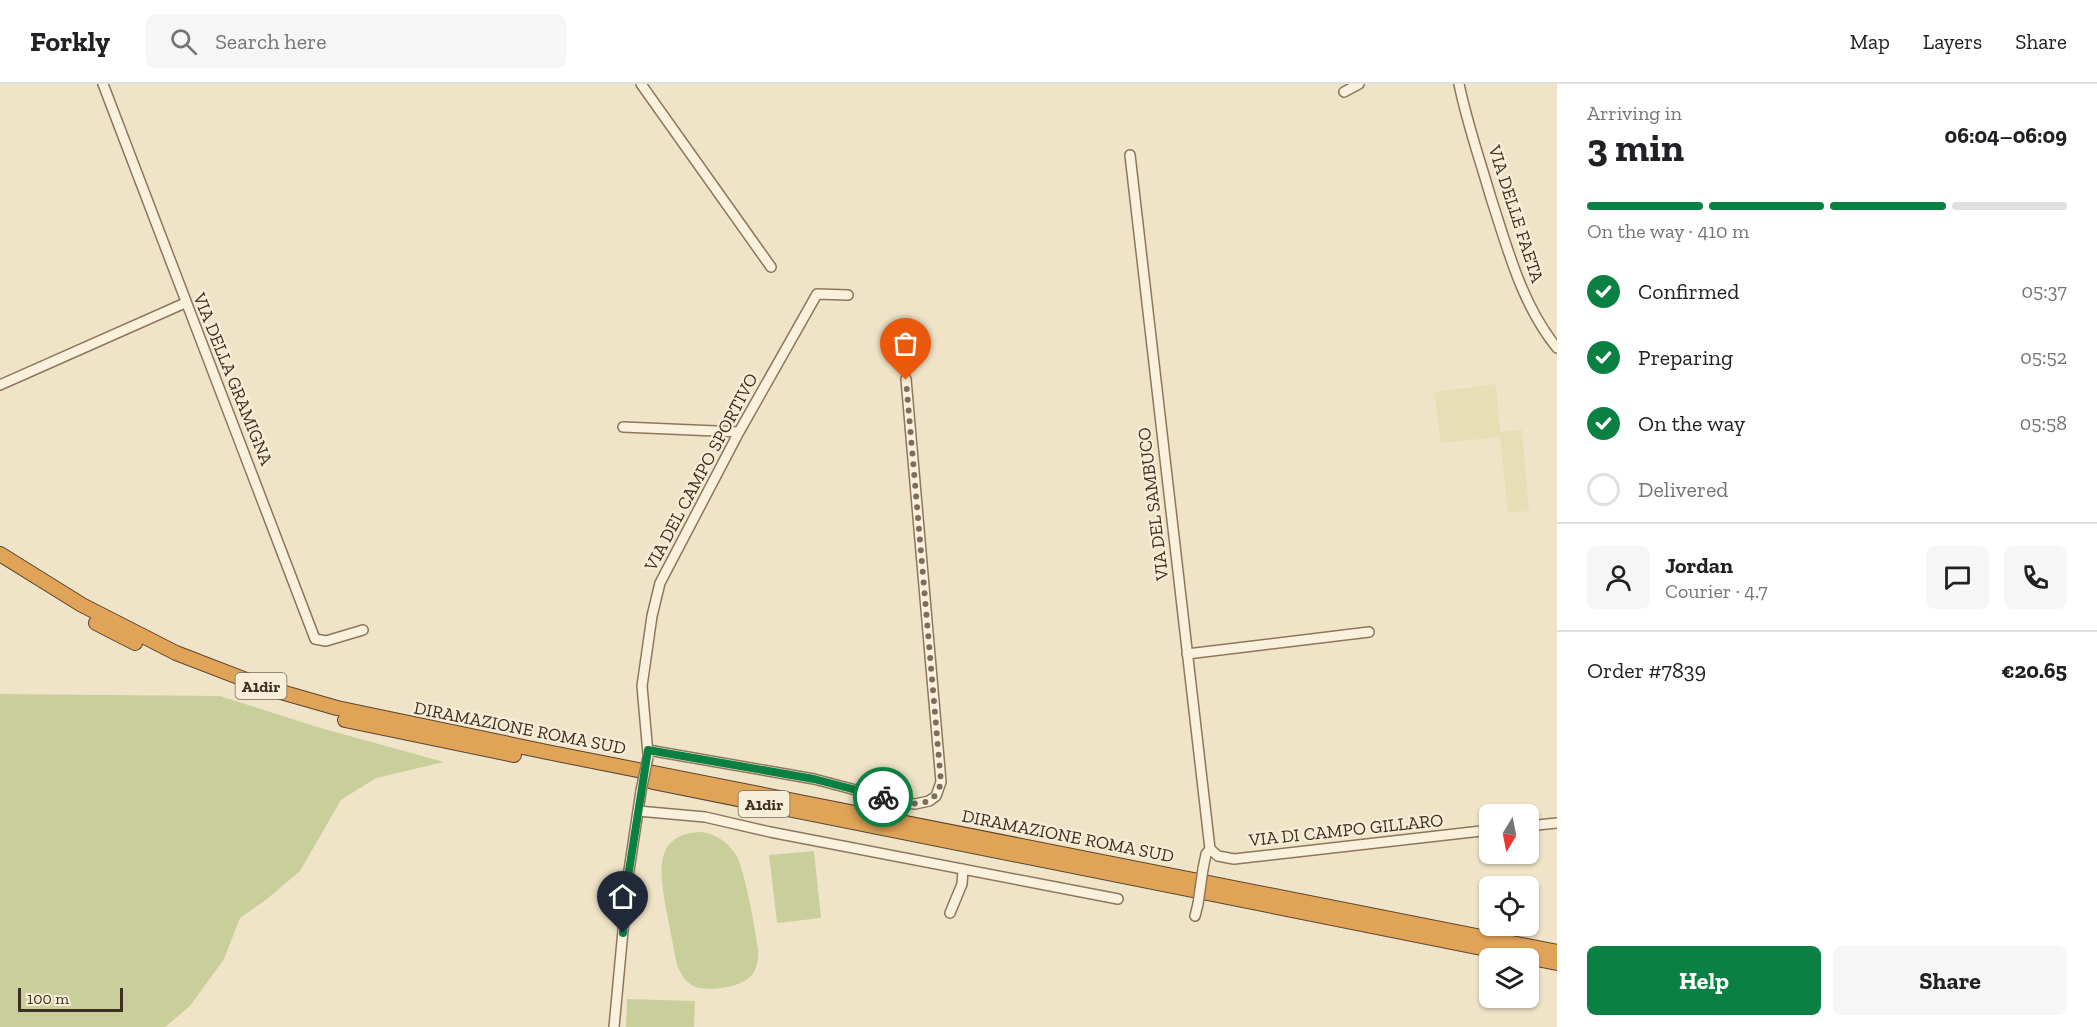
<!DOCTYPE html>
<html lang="en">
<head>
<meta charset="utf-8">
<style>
	body { margin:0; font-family:"Zilla Slab",serif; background:#f6f6f6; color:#202124; height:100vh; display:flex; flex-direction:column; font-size:22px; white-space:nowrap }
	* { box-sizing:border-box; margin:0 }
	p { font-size:20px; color:#757577 }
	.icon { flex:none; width:33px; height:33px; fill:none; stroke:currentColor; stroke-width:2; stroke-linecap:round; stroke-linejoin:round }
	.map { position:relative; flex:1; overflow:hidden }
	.panel { display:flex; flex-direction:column; background:#fff; width:540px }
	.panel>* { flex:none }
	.needle { width:39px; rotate:190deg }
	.buttons { position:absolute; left:1479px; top:720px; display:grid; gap:12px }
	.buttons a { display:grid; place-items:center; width:60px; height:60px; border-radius:9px; background:#fff; box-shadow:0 2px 4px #0004; font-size:30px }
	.scale { position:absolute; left:18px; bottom:15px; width:105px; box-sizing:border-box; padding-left:6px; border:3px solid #3d2e20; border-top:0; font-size:16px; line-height:21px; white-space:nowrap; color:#3d2e20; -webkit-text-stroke:4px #f7eed8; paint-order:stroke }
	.pin { position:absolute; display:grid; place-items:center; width:51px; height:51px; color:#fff; margin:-62px -26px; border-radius:50% 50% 50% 0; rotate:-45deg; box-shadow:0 0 6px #0007 }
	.pin .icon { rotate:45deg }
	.courier { position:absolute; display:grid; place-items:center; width:60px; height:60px; margin:-30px; border:4px solid #0b8043; border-radius:50%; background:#fff; color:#222; box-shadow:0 2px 8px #0007 }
	.head em { font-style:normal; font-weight:700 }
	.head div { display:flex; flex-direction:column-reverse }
	.head { display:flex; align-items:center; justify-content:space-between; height:102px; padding:0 30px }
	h1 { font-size:39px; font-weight:700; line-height:45px }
	.bar { display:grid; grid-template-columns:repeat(4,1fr); gap:9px 6px; align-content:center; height:72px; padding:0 30px }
	.bar i { height:8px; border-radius:4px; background:#e0e0e0 }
	.bar .current { background:#0b8043 }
	.bar p { grid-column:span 4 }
	.line { display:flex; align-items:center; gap:15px; padding:0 30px; border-top:2px solid #e0e0e0 }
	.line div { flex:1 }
	.round { display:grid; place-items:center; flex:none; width:63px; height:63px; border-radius:9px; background:#f6f6f6 }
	ol { padding:0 30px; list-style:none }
	li { display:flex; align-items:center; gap:18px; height:66px }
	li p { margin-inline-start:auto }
	li .icon { padding:6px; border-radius:50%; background:#0b8043; color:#fff; stroke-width:4 }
	li:last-child { color:#757577 }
	li i { width:33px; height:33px; border:3px solid #e0e0e0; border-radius:50% }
	.action { display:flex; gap:12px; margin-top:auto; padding:12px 30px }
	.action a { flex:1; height:69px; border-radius:9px; background:#0b8043; color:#fff; font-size:24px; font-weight:700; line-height:69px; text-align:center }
	.action a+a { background:#f6f6f6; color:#202124 }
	header { display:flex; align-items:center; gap:36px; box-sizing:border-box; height:84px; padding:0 30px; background:#fff; border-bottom:2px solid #e0e0e0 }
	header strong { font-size:28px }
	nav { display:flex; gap:33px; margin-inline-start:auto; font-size:21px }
	.search { width:420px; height:54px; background:#f6f6f6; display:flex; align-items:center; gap:15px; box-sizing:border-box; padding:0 21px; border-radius:9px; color:#757577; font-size:22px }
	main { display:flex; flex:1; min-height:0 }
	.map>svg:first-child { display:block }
	.farmland { fill:#e6deb5 }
	.green { fill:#c9cf9b }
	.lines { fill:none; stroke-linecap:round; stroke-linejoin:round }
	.minor-casing { stroke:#8d765c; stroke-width:12 }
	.highway-casing { stroke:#5b4430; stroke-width:16 }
	.minor { stroke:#faf1dc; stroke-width:9 }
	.highway { stroke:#e0a458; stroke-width:14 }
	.minor-bridge-casing { stroke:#8d765c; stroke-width:12; stroke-linecap:butt }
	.minor-bridge { stroke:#faf1dc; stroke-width:9 }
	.done { stroke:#7c6e5b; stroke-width:6; stroke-dasharray:0 10.8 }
	.route { stroke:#0b8043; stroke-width:8 }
	.labels { text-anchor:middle; stroke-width:4.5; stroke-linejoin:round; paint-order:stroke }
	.shield { fill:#f7eed8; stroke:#756857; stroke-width:1.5 }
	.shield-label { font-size:16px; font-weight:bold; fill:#3d2e20 }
	.street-label { font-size:18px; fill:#3d2e20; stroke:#f7eed8 }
</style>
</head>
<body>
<header>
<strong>Forkly</strong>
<div class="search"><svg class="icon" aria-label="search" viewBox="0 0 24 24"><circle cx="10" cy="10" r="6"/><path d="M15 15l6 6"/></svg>Search here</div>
<nav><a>Map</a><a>Layers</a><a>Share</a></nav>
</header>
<main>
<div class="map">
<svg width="1557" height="943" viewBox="0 0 1557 943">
	<rect width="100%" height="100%" fill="#f0e4c8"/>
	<!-- farmland -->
	<path class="farmland" d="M1496 300 1500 348 1522 346 1529 427 1508 429 1500 353 1441 359 1434 308Z"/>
	<!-- green -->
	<path class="green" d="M0 610 220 612 317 643 444 678 376 694 341 716 300 787 267 815 240 834 224 875 190 922 165 943H0Z
		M702 748C717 751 728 758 736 771 744 783 756 848 758 866 759 873 757 882 754 888 746 904 703 910 690 900 684 896 680 888 677 881 673 862 670 844 666 825 660 790 652 749 702 748Z
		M814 767 821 834 777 839 769 771Z
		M627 915 695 917 694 943H626Z"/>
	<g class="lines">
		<defs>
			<path id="minor" d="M103 0 315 555 326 557 363 546
				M641 0 771 183
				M1459 0C1467 39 1480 76 1491 114 1508 166 1522 221 1557 264
				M1344 8 1359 0
				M1130 71 1210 765
				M0 301 185 219
				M623 343 739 348
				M1187 570 1369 548
				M648 666 814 695 905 719 915 720 929 717 936 712 941 698 906 295
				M648 670 642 602 652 532 660 499 739 348 817 210 848 211
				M638 727 705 733 770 748 1118 815
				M1528 742 1557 739
				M1210 765 1218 772 1234 775 1490 746
				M1203 785 1206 770 1210 765
				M950 829 962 800 963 785
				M1195 832 1198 820
				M614 943 628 793 641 707"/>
			<path id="highway" d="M0 470 82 521 176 569 267 604 337 624 547 668 1557 868
				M96 539 135 559
				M345 636 514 671
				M653 698 1557 879"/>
		</defs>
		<!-- minor casing -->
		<use href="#minor" class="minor-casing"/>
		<!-- highway casing -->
		<use href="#highway" class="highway-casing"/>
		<!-- minor -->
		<use href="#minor" class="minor"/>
		<!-- highway -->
		<use href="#highway" class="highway"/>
		<defs>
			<path id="minor-bridge" d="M641 707 648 673
				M1198 820 1203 785"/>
		</defs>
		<!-- minor-bridge casing -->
		<use href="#minor-bridge" class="minor-bridge-casing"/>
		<!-- minor-bridge -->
		<use href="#minor-bridge" class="minor-bridge"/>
	</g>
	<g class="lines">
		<!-- done -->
		<path class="done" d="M883 713C906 719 934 729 941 698L906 296"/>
		<!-- route -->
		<path class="route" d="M623 849 628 793 648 666 814 695 883 713"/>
	</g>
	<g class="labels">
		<!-- shield labels -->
		<g class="shield">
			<rect x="235.5" y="589" width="51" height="26" rx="4.5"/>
			<rect x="738.5" y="707" width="51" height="26" rx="4.5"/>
		</g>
		<g class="shield-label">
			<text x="261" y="608">A1dir</text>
			<text x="764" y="726">A1dir</text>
		</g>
		<!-- street labels -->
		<g class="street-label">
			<text transform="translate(1516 130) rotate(72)" y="6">VIA DELLE FAETA</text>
			<text transform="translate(233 295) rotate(68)" y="6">VIA DELLA GRAMIGNA</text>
			<text transform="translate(701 388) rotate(-62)" y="6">VIA DEL CAMPO SPORTIVO</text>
			<text transform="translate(1153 420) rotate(-97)" y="6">VIA DEL SAMBUCO</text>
			<text transform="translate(520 644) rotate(11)" y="6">DIRAMAZIONE ROMA SUD</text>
			<text transform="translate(1346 746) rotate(-6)" y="6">VIA DI CAMPO GILLARO</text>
			<text transform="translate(1068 752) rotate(11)" y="6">DIRAMAZIONE ROMA SUD</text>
		</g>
	</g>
</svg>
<div class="buttons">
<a><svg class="needle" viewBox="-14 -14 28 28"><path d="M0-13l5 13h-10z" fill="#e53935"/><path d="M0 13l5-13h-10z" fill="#757577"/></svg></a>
<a><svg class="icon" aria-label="locate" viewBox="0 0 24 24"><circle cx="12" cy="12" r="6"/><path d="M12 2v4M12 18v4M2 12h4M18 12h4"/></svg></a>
<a><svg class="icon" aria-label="layers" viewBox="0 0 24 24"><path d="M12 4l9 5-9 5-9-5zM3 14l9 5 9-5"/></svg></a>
</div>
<div class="scale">100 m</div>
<div class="pin" style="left:906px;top:296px;background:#ea580c"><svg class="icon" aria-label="bag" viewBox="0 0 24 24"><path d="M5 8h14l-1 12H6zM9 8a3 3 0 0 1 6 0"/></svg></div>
<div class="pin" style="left:623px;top:849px;background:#1f2937"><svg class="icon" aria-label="home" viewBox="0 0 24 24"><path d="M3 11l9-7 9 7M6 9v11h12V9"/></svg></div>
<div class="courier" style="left:883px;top:713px"><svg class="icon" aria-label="bike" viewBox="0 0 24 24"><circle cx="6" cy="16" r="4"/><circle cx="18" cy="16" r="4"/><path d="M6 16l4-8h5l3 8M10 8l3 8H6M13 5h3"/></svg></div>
</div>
<section class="panel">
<div class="head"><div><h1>3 min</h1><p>Arriving in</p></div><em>06:04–06:09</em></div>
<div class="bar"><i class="current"></i><i class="current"></i><i class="current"></i><i></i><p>On the way · 410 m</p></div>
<ol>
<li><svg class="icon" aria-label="check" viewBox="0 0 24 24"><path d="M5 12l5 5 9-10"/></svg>Confirmed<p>05:37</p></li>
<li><svg class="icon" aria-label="check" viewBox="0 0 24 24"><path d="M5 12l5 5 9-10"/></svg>Preparing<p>05:52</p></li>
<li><svg class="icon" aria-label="check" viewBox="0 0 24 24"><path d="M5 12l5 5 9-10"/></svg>On the way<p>05:58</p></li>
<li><i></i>Delivered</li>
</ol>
<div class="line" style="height:108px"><a class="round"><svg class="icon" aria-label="person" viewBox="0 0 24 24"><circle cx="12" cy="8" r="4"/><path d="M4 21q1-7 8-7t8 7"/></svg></a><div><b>Jordan</b><p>Courier · 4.7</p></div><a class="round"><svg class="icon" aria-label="chat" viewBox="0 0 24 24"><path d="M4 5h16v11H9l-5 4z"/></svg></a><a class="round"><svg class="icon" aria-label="phone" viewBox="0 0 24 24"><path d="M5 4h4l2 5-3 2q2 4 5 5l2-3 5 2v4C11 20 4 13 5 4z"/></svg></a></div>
<div class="line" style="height:78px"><div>Order #7839</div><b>€20.65</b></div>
<div class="action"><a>Help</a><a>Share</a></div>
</section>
</main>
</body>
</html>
